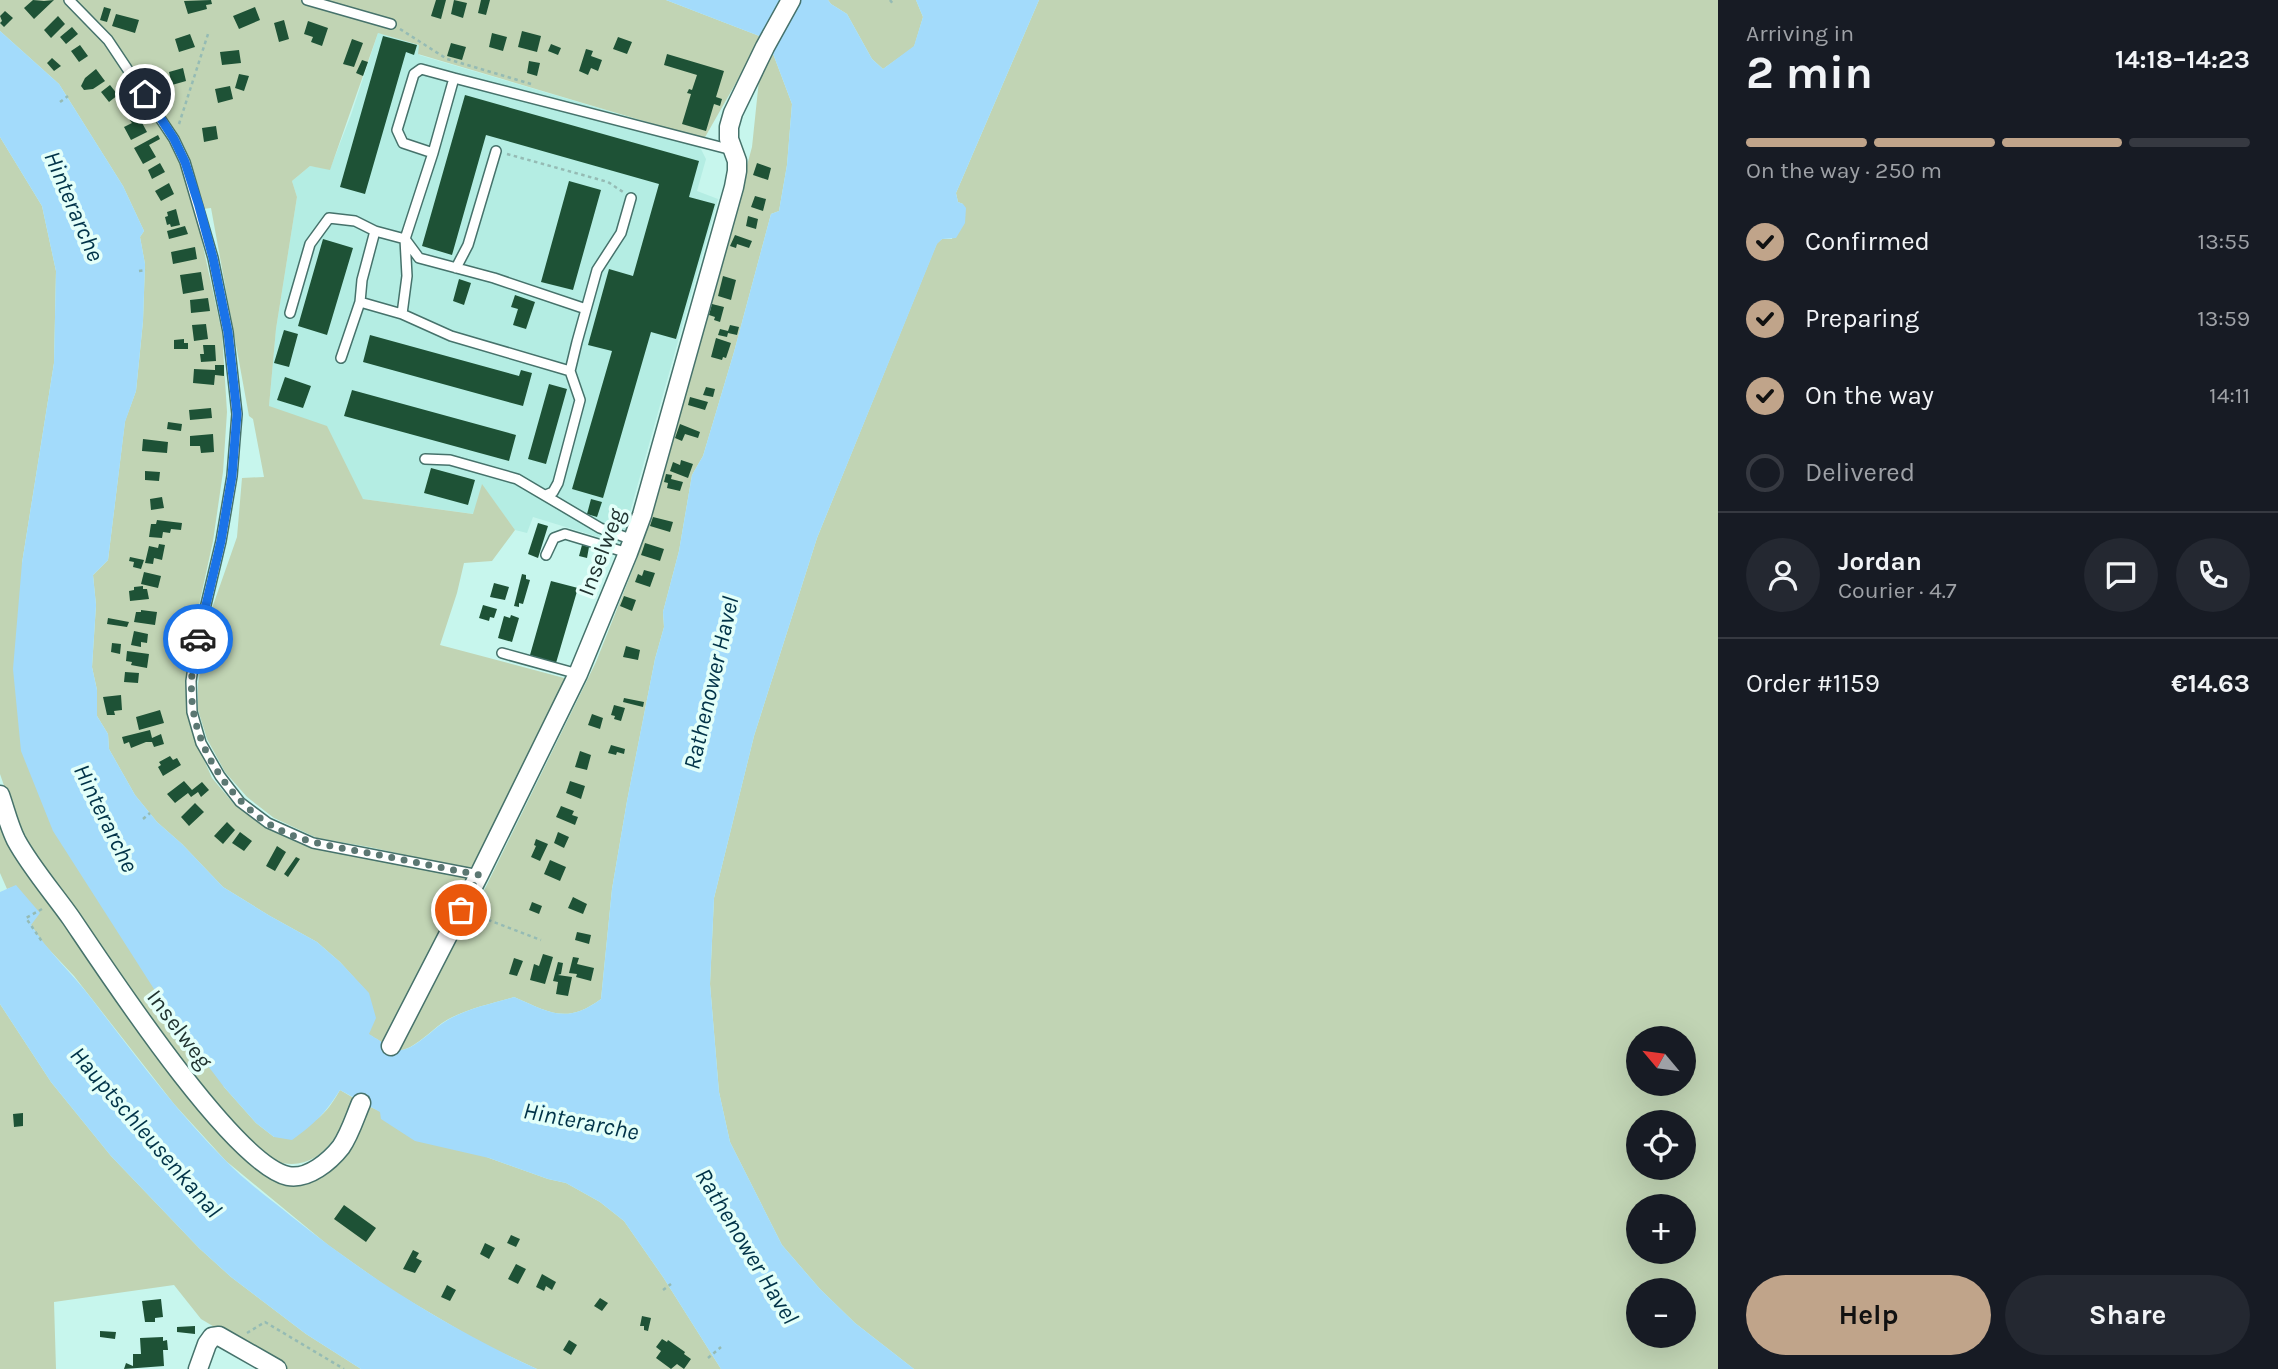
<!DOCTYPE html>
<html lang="en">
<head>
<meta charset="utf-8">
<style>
	body { margin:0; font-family:Karla,sans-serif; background:#242831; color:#f1f3f6; height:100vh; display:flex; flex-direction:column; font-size:26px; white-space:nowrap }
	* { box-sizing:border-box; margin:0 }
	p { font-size:23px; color:#9ea1a6 }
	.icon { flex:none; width:38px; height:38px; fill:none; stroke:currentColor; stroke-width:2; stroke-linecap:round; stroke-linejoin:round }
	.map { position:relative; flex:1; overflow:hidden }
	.panel { display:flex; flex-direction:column; background:#171b24; width:560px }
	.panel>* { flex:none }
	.needle { width:46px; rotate:299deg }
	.controls { position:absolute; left:1626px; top:1026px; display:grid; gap:14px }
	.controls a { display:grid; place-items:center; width:70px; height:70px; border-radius:50%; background:#171b24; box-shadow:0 7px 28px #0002; font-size:35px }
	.pin { position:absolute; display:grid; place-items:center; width:60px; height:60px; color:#fff; margin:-30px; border:4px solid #fff; border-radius:50%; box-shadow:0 2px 7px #0007 }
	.courier { position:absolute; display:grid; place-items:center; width:70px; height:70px; margin:-35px; border:5px solid #1a73e8; border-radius:50%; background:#fff; color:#222; box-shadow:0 2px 9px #0007 }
	.headline em { font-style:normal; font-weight:700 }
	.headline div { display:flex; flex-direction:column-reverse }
	.headline { display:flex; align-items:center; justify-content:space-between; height:119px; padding:0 28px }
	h1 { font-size:46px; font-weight:700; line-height:52px }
	.bar { display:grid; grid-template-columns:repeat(4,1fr); gap:10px 7px; align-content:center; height:84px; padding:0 28px }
	.bar i { height:9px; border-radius:5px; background:#363941 }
	.bar .selected { background:#c0a48a }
	.bar p { grid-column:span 4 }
	.line { display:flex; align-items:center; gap:18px; padding:0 28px; border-top:2px solid #363941 }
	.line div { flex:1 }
	.round { display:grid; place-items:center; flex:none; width:74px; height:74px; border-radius:37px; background:#242831 }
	ol { padding:0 28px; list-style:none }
	li { display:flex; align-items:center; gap:21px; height:77px }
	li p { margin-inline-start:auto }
	li .icon { padding:7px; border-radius:50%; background:#c0a48a; color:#111; stroke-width:4 }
	li:last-child { color:#9ea1a6 }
	li i { width:38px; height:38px; border:4px solid #363941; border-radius:50% }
	.action { display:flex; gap:14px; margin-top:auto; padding:14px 28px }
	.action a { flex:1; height:80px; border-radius:42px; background:#c0a48a; color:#111; font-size:28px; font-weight:700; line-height:80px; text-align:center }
	.action a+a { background:#242831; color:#f1f3f6 }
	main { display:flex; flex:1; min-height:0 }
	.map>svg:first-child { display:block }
	.built { fill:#b4ede3 }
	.green { fill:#c1d4b4; fill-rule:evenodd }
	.water { fill:#a3dbfb }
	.building { fill:#1e5236 }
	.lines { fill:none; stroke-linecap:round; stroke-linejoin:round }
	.lane-casing { stroke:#46726b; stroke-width:12 }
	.street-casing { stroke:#46726b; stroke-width:21 }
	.path { stroke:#95bbb4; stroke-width:2.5; stroke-dasharray:3.5 3.5; stroke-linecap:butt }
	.lane { stroke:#fff; stroke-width:9 }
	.street { stroke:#fff; stroke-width:18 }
	.done { stroke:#5b7772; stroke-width:7; stroke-dasharray:0 12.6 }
	.route { stroke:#1a73e8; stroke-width:9 }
	.labels { text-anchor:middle; stroke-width:7; stroke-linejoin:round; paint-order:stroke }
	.street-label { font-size:23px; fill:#213330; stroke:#e3fff9 }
	.water-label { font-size:24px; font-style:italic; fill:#013348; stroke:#e3fff9 }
</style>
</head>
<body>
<main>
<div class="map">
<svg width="1718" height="1369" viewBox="0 0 1718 1369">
	<rect width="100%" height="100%" fill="#c7f6ed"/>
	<!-- built -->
	<path class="built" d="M378 33 419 45V55L704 139 700 147 706 159 697 191 718 199 621 544 533 517 527 533 515 530 482 485 474 514 363 499 269 406 276 329 297 197 292 181 310 166 330 169 351 115Z"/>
	<!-- green -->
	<path class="green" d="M0 0H666L762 37 704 139 418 54 419 45 378 33 330 170 310 166 292 181 297 197 276 329 269 406 327 426 363 499 473 514 482 484 515 530 492 561 464 563 457 593 440 645 568 679 481 857 469 869 369 847 317 838 274 818 247 797 225 772 207 739 198 710V684L210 614 237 537 242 478 264 477 253 419 249 416 211 208 195 210 222 333 227 412 223 472 213 541 186 665 187 710 198 746 212 778 234 804 264 827 311 848 466 878 475 909 596 662 636 561 656 500 752 147 759 80 772 51 792 104 787 165 779 211 771 214 734 352 703 456 692 475 679 551 663 612 664 627 655 659 627 801 612 889 601 999C566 1025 549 1012 514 997 491 1004 463 1009 442 1023 432 1030 410 1053 397 1050 392 1049 374 1037 368 1034L369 994 340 962 317 942 270 916 223 887 182 844 157 822 135 795 109 749 108 734 97 716V690L92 667 96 605 93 575 108 560 125 421 136 391 143 321 145 264 140 237 144 231 123 186 59 84 0 31Z
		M828 0H916L923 17 914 47 883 69 872 59 847 14 831 4Z
		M1039 0H1718V1369H914L855 1323 820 1289 782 1245 730 1142 719 1092 710 984 714 898 754 736 817 538 937 243 942 239H952L963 204 958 202 956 193ZM1638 1038H1684V1083H1638ZM1638 1122H1684V1167H1638ZM1638 1206H1684V1251H1638ZM1638 1290H1684V1335H1638Z
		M0 137 42 206 56 271 54 363 22 563 224 1087 256 1123 274 1137C309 1125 321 1124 340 1090L357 1100C341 1129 323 1171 282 1163 264 1159 242 1132 230 1118 170 1052 120 979 70 905 55 884 33 857 22 834 13 815 7 794 0 774Z
		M0 816 229 1141C240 1152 251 1167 264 1175 319 1212 346 1144 368 1106L489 1158 548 1179 566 1183 600 1202 624 1221 663 1277 721 1369H537L483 1344 393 1291 328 1245 226 1161 174 1104 74 976 43 943 31 925 16 886 7 889 0 873Z
		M0 1004 51 1082 111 1156 199 1248 231 1277 306 1334 361 1369H285L201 1319 174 1285 54 1302 56 1369H0Z"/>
	<!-- water -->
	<path class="water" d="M666 0H782L762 37Z
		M801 0H828L831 4 847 14 872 59 883 69 914 46 923 17 916 0H1039L956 193 958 202 963 204 966 208 965 223 956 238 942 239 937 244 817 538 754 736 714 898 710 984 719 1092 730 1142 782 1245 820 1289 855 1323 914 1369H721L663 1277 624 1221 600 1202 566 1183 548 1179 489 1158 415 1141 381 1119 380 1112 340 1090C325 1114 315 1123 292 1140L274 1137 256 1123 224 1087 177 1025 53 831 21 751 13 669 22 563 54 363 56 271 42 206 0 137V31L59 84 123 186 144 231 140 237 145 264 143 321 136 391 125 422 108 560 93 575 96 605 92 667 97 690V716L108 734 109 749 135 795 157 822 182 844 223 887 270 916 317 942 340 962 369 993 376 1018 369 1034C374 1037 392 1049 397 1050 411 1053 432 1030 443 1023 463 1009 491 1004 514 997 549 1012 566 1025 601 999L612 889 627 801 655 659 664 627 663 612 679 551 692 475 703 456 734 352 771 214 779 211 787 165 792 104 772 51Z
		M16 885 40 913 31 925C48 952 72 973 91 998 134 1054 176 1111 226 1161 245 1181 269 1198 291 1216 367 1277 448 1328 537 1369H361L306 1334 231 1277 199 1248 111 1156 51 1082 0 1004V892Z"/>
	<!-- building -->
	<path class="building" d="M33 0 44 1 54 0 34 19 24 8Z
		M211 0 212 4 206 5 207 9 188 14 184 1Z
		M436 0H446L441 19 431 16Z
		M454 0 467 3 463 18 451 14Z
		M481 0H490L486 15 478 13Z
		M104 7 111 9 107 22 100 20Z
		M255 7 260 20 239 29 233 16Z
		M5 11 13 18 4 27 0 23 2 21 0 16Z
		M116 14 139 20 135 33 112 26Z
		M58 16 65 24 51 38 44 30Z
		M284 20 289 39 279 42 274 23Z
		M308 21 328 28 322 46 311 42 313 37 304 34Z
		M72 27 78 34 66 44 60 37Z
		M522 31 541 36 537 52 518 47Z
		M492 33 507 37 503 51 489 47Z
		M190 34 195 47 179 52 175 39Z
		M383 36 417 45 414 55 406 52 365 194 340 187Z
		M618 37 632 42 627 54 613 49Z
		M352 39 363 43 354 67 343 64Z
		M451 43 466 47 462 60 447 56Z
		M551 44 561 48 558 55 548 51Z
		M80 45 88 56 79 62 71 51Z
		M586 49 593 51 591 56 602 60 598 71 591 68 588 75 579 71Z
		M239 50 241 63 222 65 220 52Z
		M667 54 724 71 716 97 722 99 720 106 714 104 706 131 682 124 691 94 687 93 689 89 692 90 697 75 664 65Z
		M52 58 61 66 54 71 47 63Z
		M362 60 368 62 363 76 356 73Z
		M529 61 540 63 537 76 527 73Z
		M183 68 186 81 172 85 169 72Z
		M96 69 105 81 93 89 84 90 81 86 85 78Z
		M239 74 249 76 244 91 235 88Z
		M110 85 118 95 109 102 101 92Z
		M230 86 233 99 218 103 215 89Z
		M465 95 699 161 689 197 715 204 676 339 651 332 603 498 572 489 612 351 588 345 609 269 633 276 659 184 486 135 452 255 422 246Z
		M143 112 145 116 140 119 147 132 131 140 124 127 132 123 129 119Z
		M216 126 218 139 204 142 202 128Z
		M158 135 160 139 149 145 156 157 143 164 134 148Z
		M160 163 165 172 152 179 148 170Z
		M757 163 771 168 768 180 753 175Z
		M569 181 601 190 573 290 541 282Z
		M169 183 174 194 161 201 155 191Z
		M755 196 766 199 763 211 751 207Z
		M176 209 180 225 171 227 170 224 167 225 165 217 168 216 167 212Z
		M748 216 758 219 756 229 746 226Z
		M185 226 188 234 169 239 167 231Z
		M735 235 752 241 749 248 737 244 736 248 730 246Z
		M323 239 353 248 327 335 298 326Z
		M195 247 197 259 173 264 171 252Z
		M201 272 204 290 183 294 180 275Z
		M723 276 736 280 731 300 718 296Z
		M459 279 471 283 464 305 453 301Z
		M515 295 535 302 526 329 513 325 518 309 511 307Z
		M208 298 210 311 191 313 190 300Z
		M712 304 724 307 720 322 714 320 715 317 709 315Z
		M206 324 208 339 194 341 192 325Z
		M730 325 739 327 737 335 728 333 727 337 718 335 720 329 728 331Z
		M284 330 298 334 289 367 274 363Z
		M370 335 519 376 521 370 532 373 523 406 363 362Z
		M716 338 731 343 726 358 723 357 722 360 711 357Z
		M184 339V343H188V349H174V340Z
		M203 345H215L216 361 201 362 200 354H204Z
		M215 365H224V376L215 375 214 385 193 383 194 369 215 370Z
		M285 377 311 386 303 408 277 400Z
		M549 384 567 389 546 464 528 459Z
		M706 387 715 389 713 397 703 395Z
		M352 390 516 435 509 461 344 416Z
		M690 397 708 402 705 410 688 405Z
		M211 408 212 418 190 420 189 410Z
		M168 422 182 424 181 431 167 429Z
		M680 424 700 432 698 438 685 434 682 441 675 438Z
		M213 434 214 452 201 453 200 446H190V436Z
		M143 439 168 442 167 453 142 451Z
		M681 460 693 464 688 478 670 471 673 462 680 465Z
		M431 468 475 480 468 505 424 493Z
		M145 471 160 472 159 481 145 480Z
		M666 474 672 475 671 479 683 482 680 491 667 488 668 483 664 482Z
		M162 497 164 508 151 510 150 499Z
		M591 499 602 502 597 517 587 514Z
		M653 517 673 522 670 532 650 526Z
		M157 520 182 523 181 530 171 529 170 533 163 532 162 538 149 537 151 524H156Z
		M538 523 548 526 538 558 528 554Z
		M645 543 664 549 660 561 641 555Z
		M159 544 165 545 162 560 154 558 153 564 145 563 149 546 158 548Z
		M582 545 589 547 587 558 579 556Z
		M130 557 144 560 141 569 133 567 134 562 129 561Z
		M644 570 655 573 650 587 635 582 638 574 642 576Z
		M144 572 161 576 158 588 141 584Z
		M522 574 526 575V579L530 580 523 604 519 603V607L514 606Z
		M551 581 578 588 556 663 530 655Z
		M494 583 509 587 505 600 490 597Z
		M143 586V589H147L149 599 130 601 129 591 134 590V587Z
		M624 596 636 600 632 611 620 606Z
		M483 605 497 609 494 618 490 617 489 621 479 618Z
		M141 610 157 612 155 625 134 622 136 612H141Z
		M511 615 519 618 512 642 498 638 504 616 510 618Z
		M108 618 129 622 127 627 107 624Z
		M134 631 148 634 147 643 141 642V647L131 645Z
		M112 643 121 644 120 654 111 652Z
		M626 646 640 650 638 660 623 657Z
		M127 651 149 654 147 668 131 665 132 662 126 661Z
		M125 672 139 673 138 683 124 682Z
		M121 695 122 710 114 711 115 715H107L103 697Z
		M624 698 644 702 643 707 623 702Z
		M614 705 625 708 621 721 614 719 615 716 611 715Z
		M160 710 164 723 139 730 136 717Z
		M592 714 603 718 600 729 588 725Z
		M150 730 152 738 161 734 164 744 154 747 152 742H146L131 748 129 742 124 744 122 737Z
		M611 745 625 749 624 754 617 752 616 755 608 753Z
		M580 751 591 755 587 770 575 767Z
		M170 756 173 760 177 758 181 765 163 776 158 767 161 765 159 762Z
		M184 781 192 790 202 782 209 790 201 797 198 792 191 797 188 793 175 803 167 794Z
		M570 781 585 786 581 799 566 793Z
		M195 803 204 812 189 826 181 817Z
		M561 806 574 811 572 815 578 817 575 825 556 817Z
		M227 822 235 830 223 844 214 836Z
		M240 832 252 841 244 851 232 843Z
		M558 832 569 837 564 848 554 843Z
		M536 839 548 844 540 861 531 857 536 846 534 845Z
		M277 846 286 852 275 871 266 866Z
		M296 857 300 859 288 877 284 874Z
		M550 860 566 867 560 881 544 874Z
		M573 897 587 904 583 914 568 908Z
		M532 902 542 906 539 914 529 910Z
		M577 932 591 935 589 944 575 940Z
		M543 954 553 957 545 984 530 980 534 964 539 966Z
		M573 957 579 958 577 964 594 968 591 981 576 977 577 974 569 973Z
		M514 958 523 961 517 976 509 974Z
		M558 962 563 963 561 974 558 975 572 977 568 996 556 994 558 982 553 981Z
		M23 1113V1126L14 1127 13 1114Z
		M344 1205 376 1228 366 1242 334 1219Z
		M511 1235 520 1239 516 1247 507 1243Z
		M485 1243 495 1248 489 1259 480 1254Z
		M413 1250 419 1253 416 1258 422 1261 415 1273 403 1269Z
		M516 1264 526 1269 518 1284 508 1279Z
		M542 1274 556 1282 552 1290 546 1286 544 1291 536 1287Z
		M447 1285 456 1290 450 1301 441 1297Z
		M600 1298 608 1303 602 1311 594 1306Z
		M161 1299 163 1317 155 1318V1322H145L142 1301Z
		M642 1316 651 1318 648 1331 644 1330V1326H640Z
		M195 1326V1334L177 1332V1327Z
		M100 1331 116 1332 115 1339 100 1337Z
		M163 1337V1341L167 1340 168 1350H163L164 1366 124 1369 126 1363 133 1366V1354H141L140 1338Z
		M662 1339 667 1342 668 1340 685 1352 684 1354 691 1359 684 1369 677 1364 671 1369 656 1358 661 1351 656 1347Z
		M569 1340 577 1345 571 1355 563 1350Z"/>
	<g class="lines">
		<defs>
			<path id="lane" d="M69 0 108 40 174 139 185 162 213 258 228 332 237 414 232 476 221 541 196 647 191 681 192 712 201 743 220 776 240 802 268 823 313 843 479 875
				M307 0 391 24
				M433 153 403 143 397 130 414 74 421 69 454 78
				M375 231 362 280 360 302 402 314
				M456 268 468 245 496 151
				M290 313 310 244 329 218 355 221 375 231 405 239 419 258 494 278 586 309
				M341 358 360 302
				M570 371 451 336 402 314 407 276 405 239 433 153 454 78 732 150
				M425 459 450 460 517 479 600 528 633 540
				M546 495 553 492 558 483 580 400 570 371 577 342 597 270 621 233 631 198
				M546 555 554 538 565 534 628 553
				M502 653 578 674"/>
			<path id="street" d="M0 795C5 809 9 826 16 840 30 866 54 894 71 918 107 971 233 1164 288 1176 308 1180 330 1161 341 1147 350 1134 355 1117 361 1103
				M391 1046 479 875 578 674 628 553 642 515 734 187 737 171V161L729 139V127L733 113 765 47 791 0
				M198 1369 207 1344 212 1337 219 1336 277 1369"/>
		</defs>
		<!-- lane casing -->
		<use href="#lane" class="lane-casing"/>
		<!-- street casing -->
		<use href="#street" class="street-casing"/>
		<!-- path -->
		<path class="path" d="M890 0 893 4
			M400 29 447 59 531 84
			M60 102 68 96
			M179 124 208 34
			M507 154 608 182 623 192
			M139 271 146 270
			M143 819 150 813
			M42 909 26 918 43 943
			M475 915 541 940
			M663 1290 671 1284
			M247 1333 265 1322 344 1369
			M708 1358 721 1347"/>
		<!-- lane -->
		<use href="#lane" class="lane"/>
		<!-- street -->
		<use href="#street" class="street"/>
	</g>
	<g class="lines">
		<!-- done -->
		<path class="done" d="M198 639C187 683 189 719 210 759 224 784 242 806 266 822 298 843 338 847 374 854 409 861 444 868 479 875L461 910"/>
		<!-- route -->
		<path class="route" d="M145 94 174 139 185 162 199 206 213 258 228 332 237 414 232 476 221 541 198 639"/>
	</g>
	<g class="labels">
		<!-- street labels -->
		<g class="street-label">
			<text transform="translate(601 552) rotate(-69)" y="8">Inselweg</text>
			<text transform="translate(180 1029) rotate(53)" y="8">Inselweg</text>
		</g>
		<!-- water labels -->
		<g class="water-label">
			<text transform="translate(74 206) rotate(67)" y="8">Hinterarche</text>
			<text transform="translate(711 683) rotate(-77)" y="8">Rathenower Havel</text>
			<text transform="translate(106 818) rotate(64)" y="8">Hinterarche</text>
			<text transform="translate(581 1121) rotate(11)" y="8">Hinterarche</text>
			<text transform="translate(146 1132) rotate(49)" y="8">Hauptschleusenkanal</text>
			<text transform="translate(747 1246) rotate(59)" y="8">Rathenower Havel</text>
		</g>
	</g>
</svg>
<div class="controls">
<a><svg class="needle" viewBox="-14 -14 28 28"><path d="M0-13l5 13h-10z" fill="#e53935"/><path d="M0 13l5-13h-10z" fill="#9ea1a6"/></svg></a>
<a><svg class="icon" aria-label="locate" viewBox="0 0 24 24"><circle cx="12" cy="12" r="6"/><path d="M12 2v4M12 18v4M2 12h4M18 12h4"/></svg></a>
<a>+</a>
<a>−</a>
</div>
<div class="pin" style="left:461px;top:910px;background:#ea580c"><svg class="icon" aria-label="bag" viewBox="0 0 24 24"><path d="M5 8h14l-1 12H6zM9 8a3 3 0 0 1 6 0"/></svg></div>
<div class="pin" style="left:145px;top:94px;background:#1f2937"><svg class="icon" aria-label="home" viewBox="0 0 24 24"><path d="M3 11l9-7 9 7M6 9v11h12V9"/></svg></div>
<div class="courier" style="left:198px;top:639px"><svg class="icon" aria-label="car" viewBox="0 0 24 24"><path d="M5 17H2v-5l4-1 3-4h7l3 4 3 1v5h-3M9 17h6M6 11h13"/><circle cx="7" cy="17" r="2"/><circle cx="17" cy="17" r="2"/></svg></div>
</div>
<section class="panel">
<div class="headline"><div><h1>2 min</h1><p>Arriving in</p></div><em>14:18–14:23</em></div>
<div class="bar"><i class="selected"></i><i class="selected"></i><i class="selected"></i><i></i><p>On the way · 250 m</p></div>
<ol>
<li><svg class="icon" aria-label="check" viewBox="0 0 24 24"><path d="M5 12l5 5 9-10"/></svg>Confirmed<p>13:55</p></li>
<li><svg class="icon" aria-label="check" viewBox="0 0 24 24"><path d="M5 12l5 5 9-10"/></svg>Preparing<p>13:59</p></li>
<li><svg class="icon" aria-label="check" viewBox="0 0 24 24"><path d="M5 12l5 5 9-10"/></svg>On the way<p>14:11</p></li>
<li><i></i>Delivered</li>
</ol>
<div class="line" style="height:126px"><a class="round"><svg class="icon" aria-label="person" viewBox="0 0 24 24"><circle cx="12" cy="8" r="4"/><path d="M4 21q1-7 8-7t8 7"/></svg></a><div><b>Jordan</b><p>Courier · 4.7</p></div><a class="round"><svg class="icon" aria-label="chat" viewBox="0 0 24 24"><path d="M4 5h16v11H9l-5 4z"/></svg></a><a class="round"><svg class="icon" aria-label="phone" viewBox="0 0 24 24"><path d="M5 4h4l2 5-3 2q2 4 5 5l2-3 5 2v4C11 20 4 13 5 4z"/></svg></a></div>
<div class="line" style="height:91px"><div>Order #1159</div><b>€14.63</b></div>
<div class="action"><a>Help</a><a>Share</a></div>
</section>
</main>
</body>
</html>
